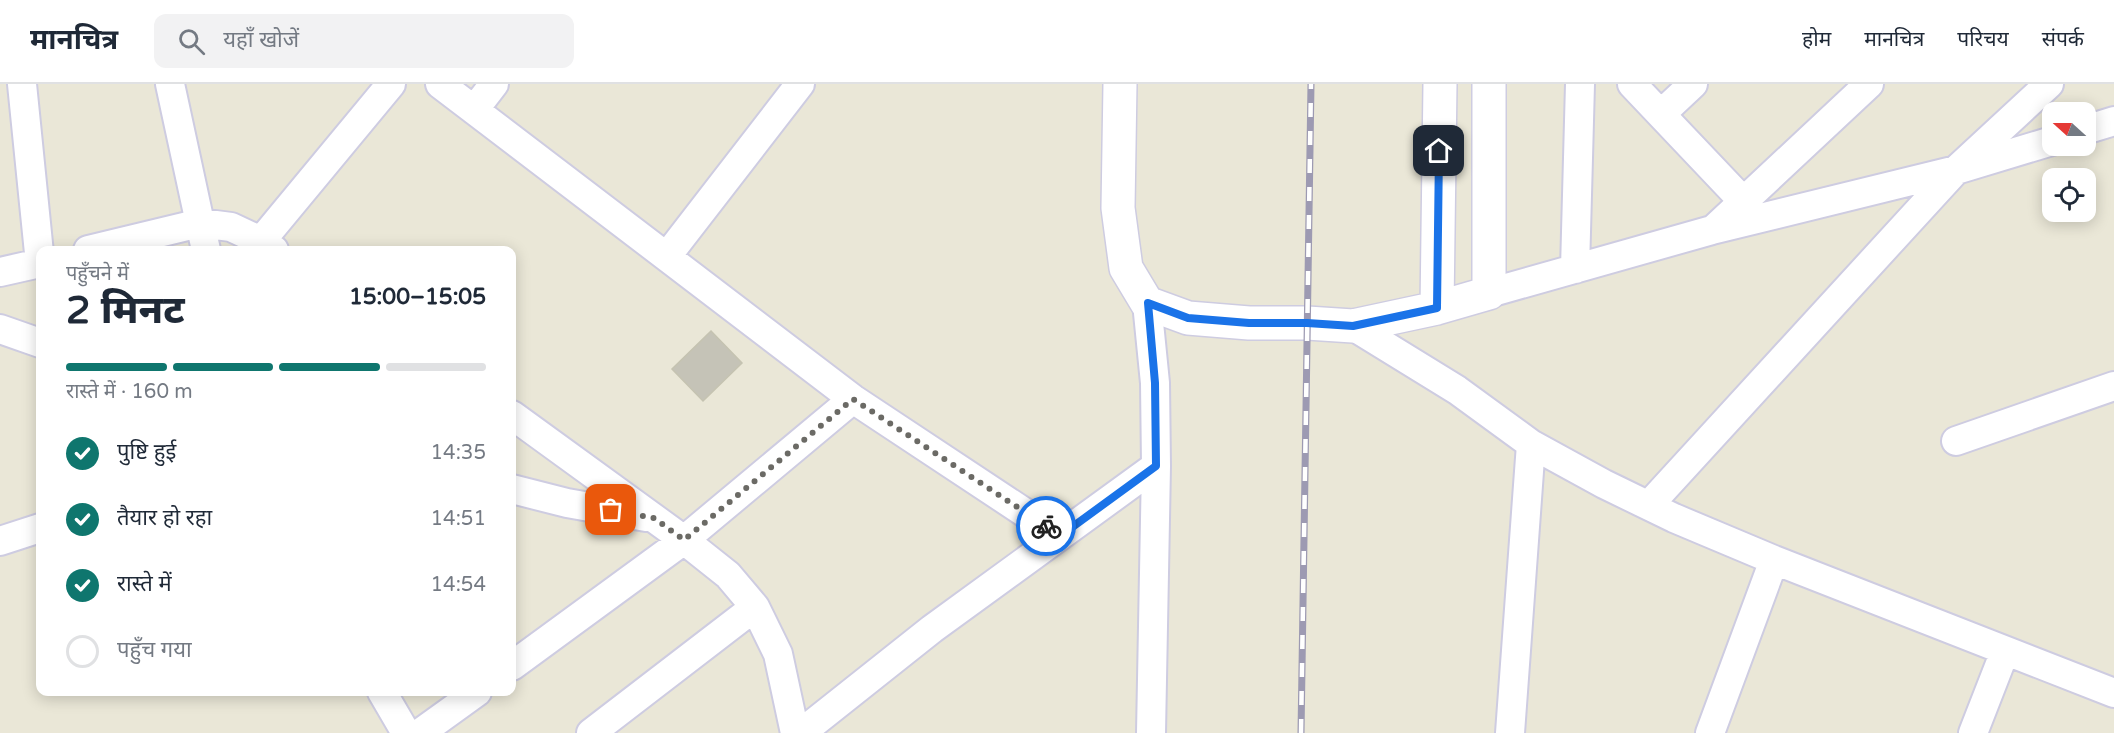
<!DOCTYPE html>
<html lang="hi">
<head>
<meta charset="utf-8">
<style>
	body { margin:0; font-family:"Varela Round","Noto Sans Devanagari",sans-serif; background:#f2f2f3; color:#1f2937; height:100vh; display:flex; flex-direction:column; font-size:22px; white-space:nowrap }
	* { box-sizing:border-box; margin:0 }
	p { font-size:20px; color:#747a83 }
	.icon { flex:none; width:33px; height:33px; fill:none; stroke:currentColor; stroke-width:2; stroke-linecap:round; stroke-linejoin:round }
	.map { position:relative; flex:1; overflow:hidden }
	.details { position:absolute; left:36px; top:162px; width:480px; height:450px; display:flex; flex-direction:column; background:#fff; border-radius:12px; box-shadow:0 3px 15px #0003 }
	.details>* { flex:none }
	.needle { width:39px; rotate:291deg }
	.controls { position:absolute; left:2042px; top:18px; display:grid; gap:12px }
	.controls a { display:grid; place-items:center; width:54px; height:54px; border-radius:12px; background:#fff; box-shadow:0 3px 15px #0003; font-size:30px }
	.pin { position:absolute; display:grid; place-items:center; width:51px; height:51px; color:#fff; margin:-26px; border-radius:12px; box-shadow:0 3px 9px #0006 }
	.courier { position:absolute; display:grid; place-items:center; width:60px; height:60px; margin:-30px; border:4px solid #1a73e8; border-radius:50%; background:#fff; color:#222; box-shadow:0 2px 8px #0007 }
	.headline em { font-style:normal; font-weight:800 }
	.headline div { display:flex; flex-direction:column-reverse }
	.headline { display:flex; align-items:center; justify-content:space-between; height:102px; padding:0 30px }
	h1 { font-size:39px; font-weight:800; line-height:45px }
	.bar { display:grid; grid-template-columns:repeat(4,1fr); gap:9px 6px; align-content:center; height:72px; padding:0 30px }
	.bar i { height:8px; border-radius:4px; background:#e0e1e3 }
	.bar .selected { background:#0f766e }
	.bar p { grid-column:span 4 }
	ol { padding:0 30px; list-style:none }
	li { display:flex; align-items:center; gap:18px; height:66px }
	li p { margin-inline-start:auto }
	li .icon { padding:6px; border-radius:50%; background:#0f766e; color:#fff; stroke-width:4 }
	li:last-child { color:#747a83 }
	li i { width:33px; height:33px; border:3px solid #e0e1e3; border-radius:50% }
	header { display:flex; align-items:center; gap:36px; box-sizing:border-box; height:84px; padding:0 30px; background:#fff; border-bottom:2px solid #e0e1e3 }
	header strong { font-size:28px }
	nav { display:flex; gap:33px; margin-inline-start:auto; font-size:21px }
	.search { width:420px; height:54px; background:#f2f2f3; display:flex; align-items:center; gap:15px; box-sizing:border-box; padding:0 21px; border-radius:12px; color:#747a83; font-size:22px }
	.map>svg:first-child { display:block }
	.building { fill:#c5c3b7; stroke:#c5c3b1; stroke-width:1.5 }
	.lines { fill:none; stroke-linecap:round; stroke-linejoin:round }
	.minor-casing { stroke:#cecce1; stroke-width:32 }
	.tertiary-casing { stroke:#cecce1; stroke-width:36 }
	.minor { stroke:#fff; stroke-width:28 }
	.tertiary { stroke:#fff; stroke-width:33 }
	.rail-casing { stroke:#9d9ab2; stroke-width:7 }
	.rail { stroke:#fff; stroke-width:4.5; stroke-dasharray:14; stroke-linecap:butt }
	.done { stroke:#6b6a65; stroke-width:6; stroke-dasharray:0 10.8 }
	.route { stroke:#1a73e8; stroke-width:8 }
</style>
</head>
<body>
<header>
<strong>मानचित्र</strong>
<div class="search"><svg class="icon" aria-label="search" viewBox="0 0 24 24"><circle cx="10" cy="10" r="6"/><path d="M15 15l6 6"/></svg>यहाँ खोजें</div>
<nav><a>होम</a><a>मानचित्र</a><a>परिचय</a><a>संपर्क</a></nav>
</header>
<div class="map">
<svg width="2114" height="649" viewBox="0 0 2114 649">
	<rect width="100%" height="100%" fill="#eae7d7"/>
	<!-- building -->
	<path class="building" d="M711 247 742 279 703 317 672 285Z"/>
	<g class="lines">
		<defs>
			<path id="minor" d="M22 0 40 179
				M170 0 200 139 231 143 261 157 274 166
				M440 0 853 315 1060 452
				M1632 0 1743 117
				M474 26 494 0
				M1661 30 1693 0
				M2085 46 2114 37
				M1715 144 1869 0
				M261 157 391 0
				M88 166 200 139 206 166
				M667 172 800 0
				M1575 185 1580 0
				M0 188 40 179
				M1489 209 1712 146 1956 86 2049 0
				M1147 219 1155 299 1156 382 1151 649
				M1353 242 1457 306 1531 360 1604 400 1674 434 1774 476 2114 609
				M0 245 40 259
				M512 331 684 456 728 491 755 523 778 570 795 649
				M1956 357 2114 302
				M512 405 567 419 646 433
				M1649 421 1956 86 2052 57
				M0 457 40 444
				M512 582 684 456 853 315
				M382 608 406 649
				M420 649 477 608
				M591 649 755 523
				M801 649 932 545 1156 382
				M1510 649 1531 360
				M1710 649 1774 476
				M1973 649 2005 567"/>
			<path id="tertiary" d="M1120 0 1118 124 1126 184 1147 219 1188 234 1249 239H1307L1353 242 1437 224 1489 209V0
				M1437 224 1440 0"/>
		</defs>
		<!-- minor casing -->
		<use href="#minor" class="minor-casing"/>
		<!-- tertiary casing -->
		<use href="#tertiary" class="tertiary-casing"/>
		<!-- minor -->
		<use href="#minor" class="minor"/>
		<!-- tertiary -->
		<use href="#tertiary" class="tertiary"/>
		<defs>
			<path id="rail" d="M1301 649 1311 0"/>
		</defs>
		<!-- rail casing -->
		<use href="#rail" class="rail-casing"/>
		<!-- rail -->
		<use href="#rail" class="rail"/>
	</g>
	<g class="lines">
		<!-- done -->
		<path class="done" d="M611 426 654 434 684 456 853 315 1046 442"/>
		<!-- route -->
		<path class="route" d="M1046 442 1060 452 1156 382 1155 299 1148 219 1188 234 1249 239H1307L1353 242 1437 224 1439 67"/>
	</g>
</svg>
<div class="controls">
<a><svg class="needle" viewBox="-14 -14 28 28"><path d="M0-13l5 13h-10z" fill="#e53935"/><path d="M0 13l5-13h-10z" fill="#747a83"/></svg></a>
<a><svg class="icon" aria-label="locate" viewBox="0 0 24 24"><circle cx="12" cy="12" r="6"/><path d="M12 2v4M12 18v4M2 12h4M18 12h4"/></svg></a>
</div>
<div class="pin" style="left:611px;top:426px;background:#ea580c"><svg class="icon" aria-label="bag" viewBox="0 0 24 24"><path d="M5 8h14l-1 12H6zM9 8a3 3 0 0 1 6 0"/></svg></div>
<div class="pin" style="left:1439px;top:67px;background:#1f2937"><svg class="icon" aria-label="home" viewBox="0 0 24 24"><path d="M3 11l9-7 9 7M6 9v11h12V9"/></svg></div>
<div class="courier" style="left:1046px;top:442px"><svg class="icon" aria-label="bike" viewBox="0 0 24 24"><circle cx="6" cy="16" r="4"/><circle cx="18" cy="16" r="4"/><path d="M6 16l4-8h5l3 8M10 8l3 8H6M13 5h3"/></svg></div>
<section class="details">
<div class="headline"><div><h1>2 मिनट</h1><p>पहुँचने में</p></div><em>15:00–15:05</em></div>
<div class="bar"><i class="selected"></i><i class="selected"></i><i class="selected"></i><i></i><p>रास्ते में · 160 m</p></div>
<ol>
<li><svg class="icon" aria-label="check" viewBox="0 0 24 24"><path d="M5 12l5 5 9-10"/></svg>पुष्टि हुई<p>14:35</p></li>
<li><svg class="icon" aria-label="check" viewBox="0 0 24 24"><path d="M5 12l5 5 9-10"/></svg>तैयार हो रहा<p>14:51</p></li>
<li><svg class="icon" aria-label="check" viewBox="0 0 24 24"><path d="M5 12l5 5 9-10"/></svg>रास्ते में<p>14:54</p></li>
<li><i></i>पहुँच गया</li>
</ol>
</section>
</div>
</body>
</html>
